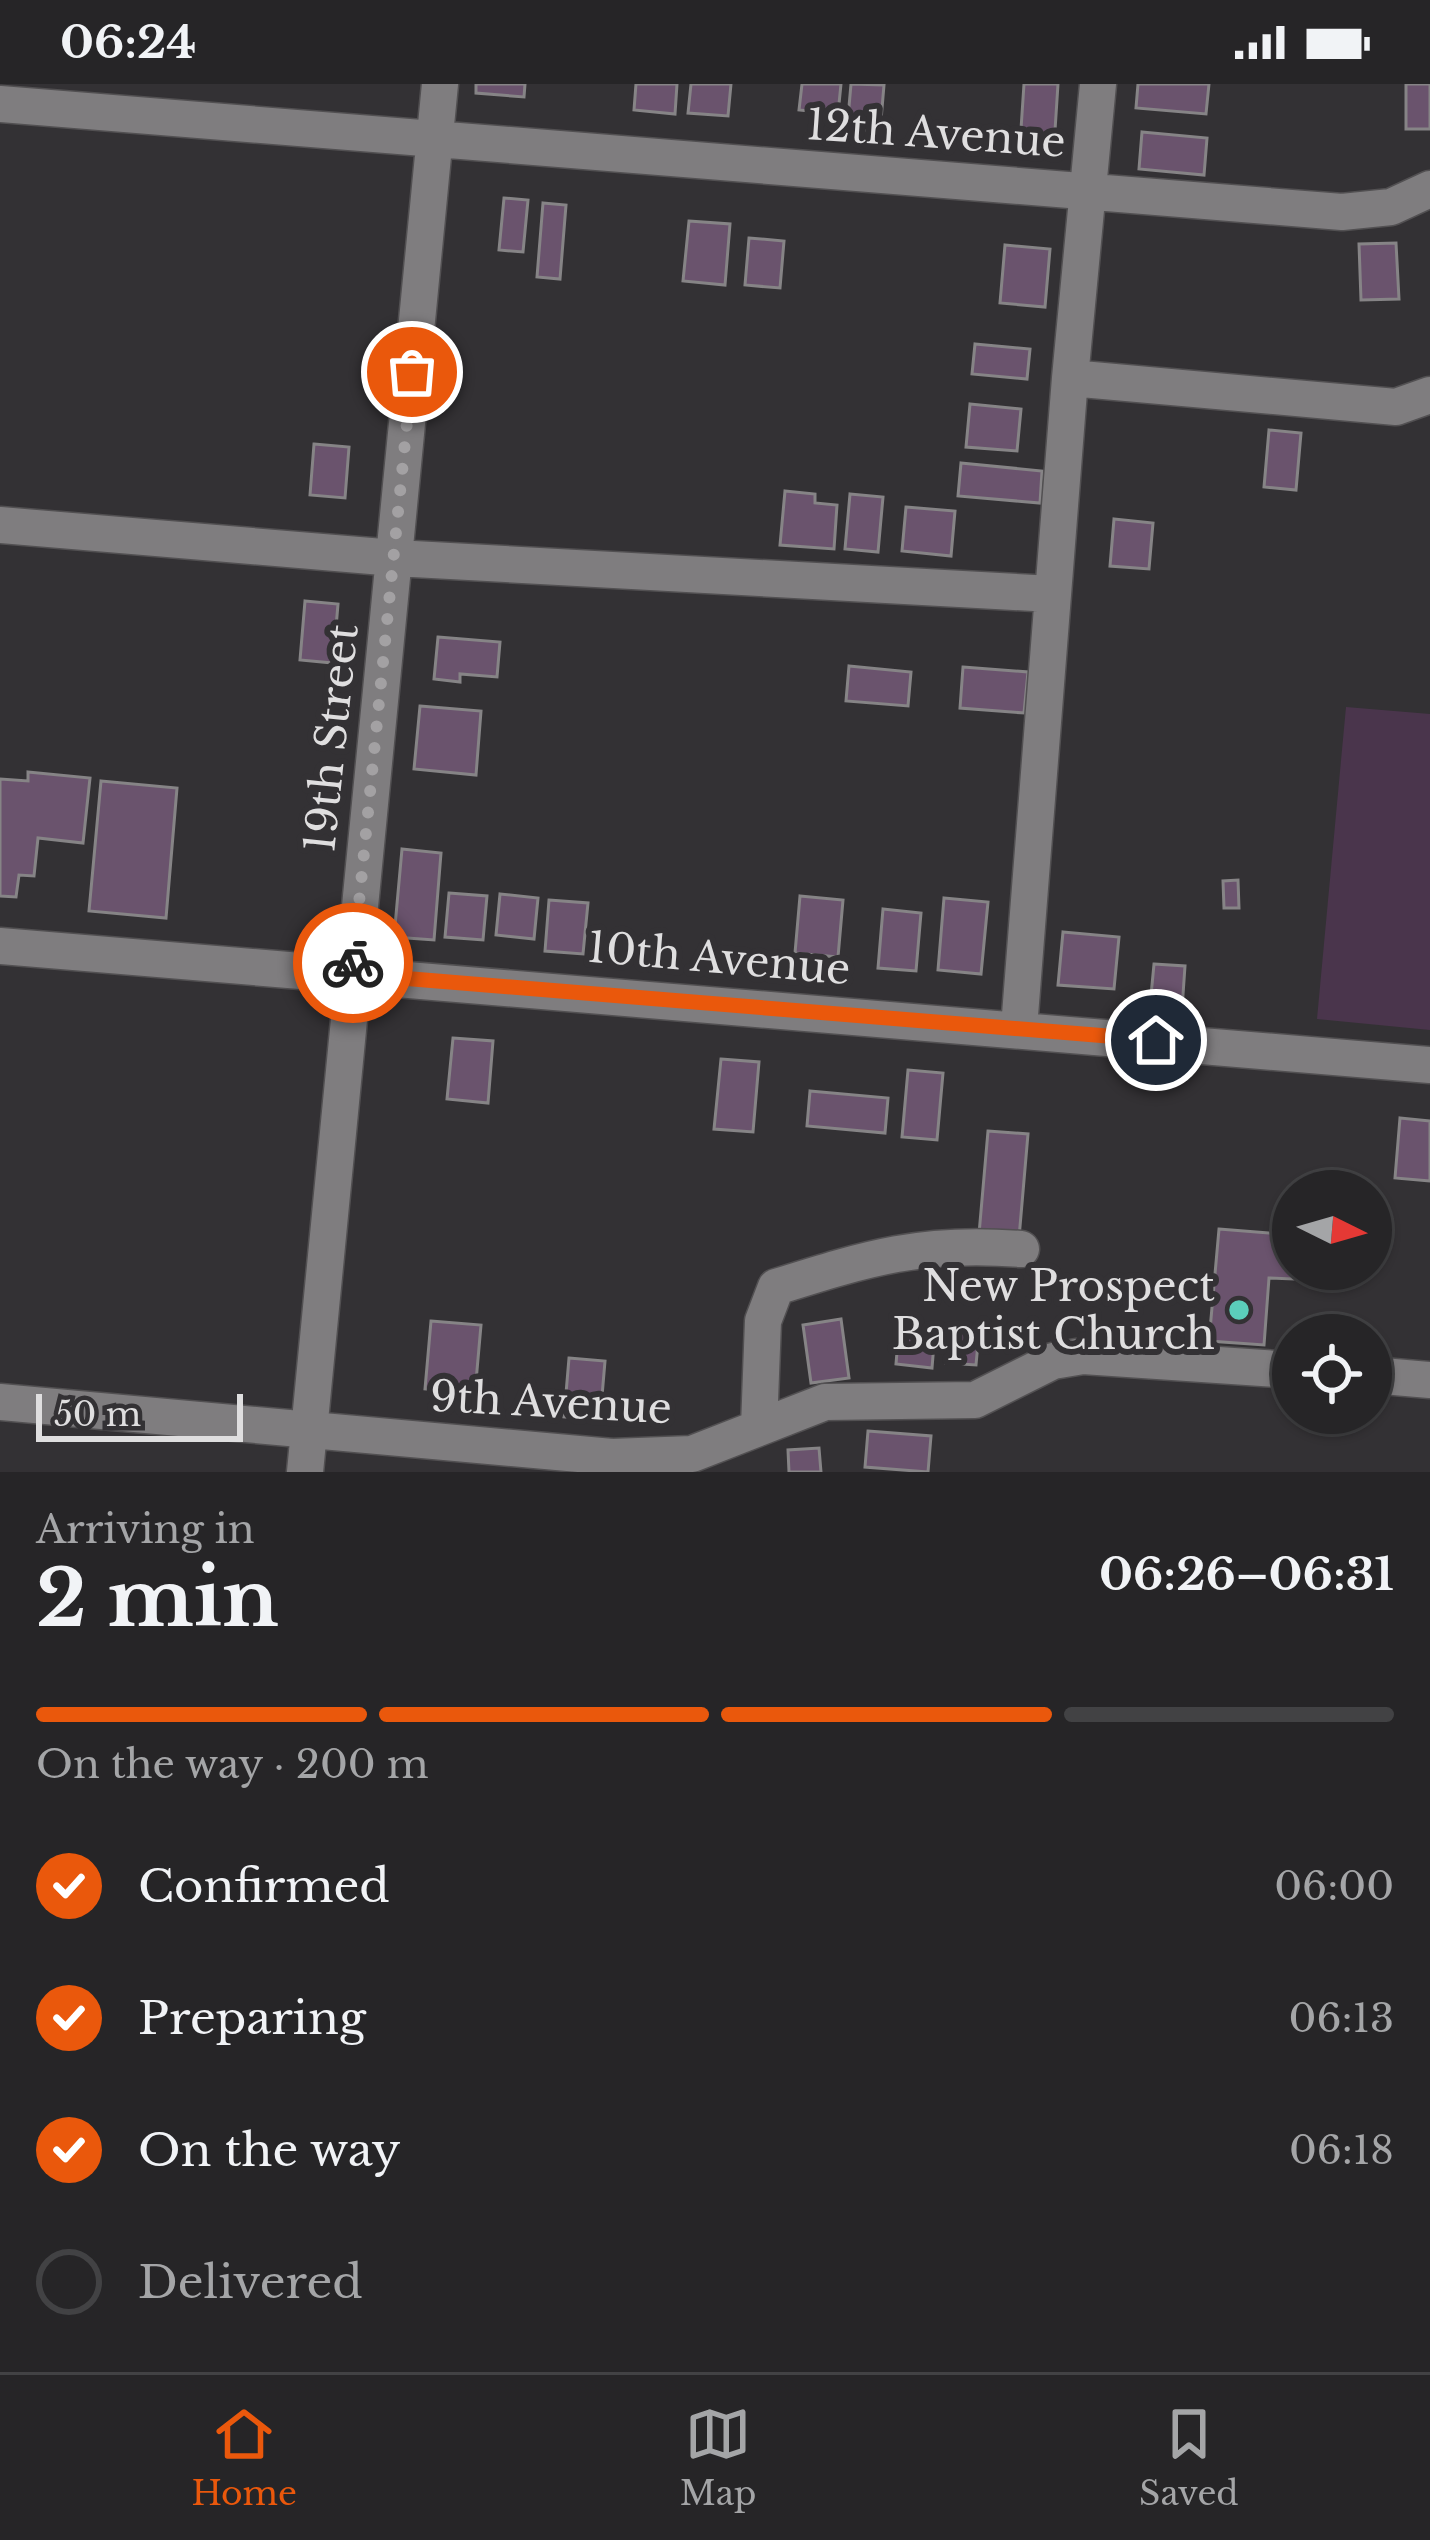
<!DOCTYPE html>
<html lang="en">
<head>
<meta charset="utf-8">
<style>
	body { margin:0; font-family:"Libre Baskerville",serif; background:#323133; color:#f1f3f6; height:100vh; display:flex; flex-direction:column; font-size:45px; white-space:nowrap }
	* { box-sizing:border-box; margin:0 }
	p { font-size:39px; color:#a4a5a7 }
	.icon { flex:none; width:66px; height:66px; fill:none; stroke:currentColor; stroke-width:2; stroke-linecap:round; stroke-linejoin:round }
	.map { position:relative; height:1388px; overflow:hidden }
	.details { display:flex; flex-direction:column; background:#262527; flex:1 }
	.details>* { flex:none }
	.needle { width:78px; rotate:95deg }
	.tools { position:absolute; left:1272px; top:1086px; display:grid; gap:24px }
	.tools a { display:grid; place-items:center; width:120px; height:120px; border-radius:50%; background:#262527; box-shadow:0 3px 9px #0004,0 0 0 3px #424244; font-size:60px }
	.scale { position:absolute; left:36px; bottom:30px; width:207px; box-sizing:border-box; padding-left:12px; border:6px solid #dfdedf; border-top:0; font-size:33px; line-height:42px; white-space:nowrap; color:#dfdedf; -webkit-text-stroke:9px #333134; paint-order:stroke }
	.pin { position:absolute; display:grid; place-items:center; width:102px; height:102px; color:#fff; margin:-51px; border:6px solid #fff; border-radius:50%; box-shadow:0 3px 12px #0007 }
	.courier { position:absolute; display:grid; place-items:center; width:120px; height:120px; margin:-60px; border:9px solid #ea580c; border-radius:50%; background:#fff; color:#222; box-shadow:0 3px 15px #0007 }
	.headline em { font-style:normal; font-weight:800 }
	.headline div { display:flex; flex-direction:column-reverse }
	.headline { display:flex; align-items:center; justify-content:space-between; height:204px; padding:0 36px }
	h1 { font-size:78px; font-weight:800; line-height:90px }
	.bar { display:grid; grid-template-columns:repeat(4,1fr); gap:18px 12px; align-content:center; height:144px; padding:0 36px }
	.bar i { height:15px; border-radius:9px; background:#424244 }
	.bar .selected { background:#ea580c }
	.bar p { grid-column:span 4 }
	ol { padding:0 36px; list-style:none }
	li { display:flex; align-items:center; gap:36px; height:132px }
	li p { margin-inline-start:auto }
	li .icon { padding:12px; border-radius:50%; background:#ea580c; color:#fff; stroke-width:4 }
	li:last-child { color:#a4a5a7 }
	li i { width:66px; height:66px; border:6px solid #424244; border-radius:50% }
	.status { display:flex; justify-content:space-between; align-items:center; height:84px; padding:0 60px; background:#262527; direction:ltr }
	.status svg { height:33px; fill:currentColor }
	.tabs { display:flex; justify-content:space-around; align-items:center; height:168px; border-top:3px solid #424244; background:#262527; font-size:33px; color:#a4a5a7 }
	.tabs a { display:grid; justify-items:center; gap:6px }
	.tabs .selected { color:#ea580c }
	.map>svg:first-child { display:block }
	.green { fill:#4a354c }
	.building { fill:#6a536d; stroke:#868486; stroke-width:3 }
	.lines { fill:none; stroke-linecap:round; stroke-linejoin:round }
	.minor-casing { stroke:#525052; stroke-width:39 }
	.minor { stroke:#7f7d7f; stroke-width:36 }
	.done { stroke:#a3a1a3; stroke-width:12; stroke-dasharray:0 21.6 }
	.route { stroke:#ea580c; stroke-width:15 }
	.poi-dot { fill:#5bcebb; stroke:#333134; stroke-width:4.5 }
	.labels { text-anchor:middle; stroke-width:12; stroke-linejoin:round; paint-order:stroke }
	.street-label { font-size:42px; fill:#dfdedf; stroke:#333134 }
	.poi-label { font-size:42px; fill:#dfdedf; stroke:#333134; text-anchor:end }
</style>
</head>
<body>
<div class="status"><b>06:24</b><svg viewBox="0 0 49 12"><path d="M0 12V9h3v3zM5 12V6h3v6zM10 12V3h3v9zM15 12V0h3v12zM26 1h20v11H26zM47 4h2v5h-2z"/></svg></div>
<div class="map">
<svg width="1430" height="1388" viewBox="0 0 1430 1388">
	<rect width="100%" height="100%" fill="#333134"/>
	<!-- green -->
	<path class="green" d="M1346 623 1430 630V946L1317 935Z"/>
	<!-- building -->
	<path class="building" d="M476 0H525L524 13 476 9Z
		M636 0H677L675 30 634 26Z
		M691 0H731L728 32 688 29Z
		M802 0H841L838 30 799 26Z
		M851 0 884 1 880 48 847 45Z
		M1024 0H1058L1054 62 1020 60Z
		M1138 0H1209L1206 30 1136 24Z
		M1406 0H1430V45H1406Z
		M1142 48 1207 54 1204 91 1139 85Z
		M504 114 528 116 523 168 499 166Z
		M543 119 566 121 560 195 537 193Z
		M689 137 730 140 725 201 683 197Z
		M749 154 784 157 780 204 745 201Z
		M1396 159 1399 215 1361 216 1359 160Z
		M1005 161 1050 165 1045 223 1000 219Z
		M975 260 1030 265 1027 295 972 290Z
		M970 320 1021 325 1017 367 966 363Z
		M1269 346 1301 349 1296 406 1264 403Z
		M314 360 349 363 345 414 310 411Z
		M961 379 1042 387 1040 419 958 412Z
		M785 407 815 410V419L837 421 834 465 780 461Z
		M850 410 883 413 878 468 845 465Z
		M906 423 955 427 951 472 902 467Z
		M1114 435 1153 439 1149 485 1110 482Z
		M305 517 338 520 333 579 300 576Z
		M438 553 500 558 497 593 460 590V598L434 595Z
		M849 582 911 588 908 622 846 617Z
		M963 583 1028 588 1024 629 960 624Z
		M420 622 481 627 476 691 414 685Z
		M28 688 90 694 83 759 38 754 34 792 19 791 16 813 0 812V695L28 697Z
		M101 697 177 704 166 834 89 827Z
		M402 765 441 769 434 856 394 853Z
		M1238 796 1239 824H1224L1223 797Z
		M449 809 487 812 483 856 445 853Z
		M500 810 538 814 534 855 496 851Z
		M800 812 843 816 838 873 795 869Z
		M944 814 988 818 981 890 938 886Z
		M549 816 588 819 583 870 545 867Z
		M883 825 921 829 916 887 878 884Z
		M1063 848 1119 853 1114 905 1058 901Z
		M1154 880 1185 882 1182 925 1150 922Z
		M453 954 493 957 488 1019 447 1015Z
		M721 975 759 978 753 1048 714 1045Z
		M908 986 943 989 937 1056 902 1053Z
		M810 1007 888 1014 885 1049 807 1042Z
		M1400 1034 1430 1037V1097L1395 1094Z
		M988 1047 1028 1050 1019 1154 979 1150Z
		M1219 1145 1293 1151V1195L1269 1194 1264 1261 1209 1257Z
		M841 1235 849 1294 811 1299 803 1241Z
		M431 1237 481 1241 475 1309 425 1305Z
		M899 1244 935 1247 932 1284 896 1280Z
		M949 1246 979 1248 976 1281 946 1279Z
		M569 1274 605 1277 600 1336 564 1333Z
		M868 1347 931 1352 928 1388 865 1383Z
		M819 1364 821 1388H789L788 1366Z"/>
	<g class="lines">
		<defs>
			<path id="minor" d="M0 20 1342 128 1391 123 1430 105
				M1070 294 1396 323 1430 311
				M0 441 395 474 1052 510
				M0 862 1430 981
				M1019 944 1070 294 1098 0
				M1371 1291 1430 1296
				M0 1318 612 1373 692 1370 825 1318 975 1316 1053 1277 1083 1272 1293 1286
				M759 1343 763 1237 776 1203C868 1174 923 1157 1021 1165
				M305 1388 440 0"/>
		</defs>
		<!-- minor casing -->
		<use href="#minor" class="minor-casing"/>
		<!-- minor -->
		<use href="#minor" class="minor"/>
	</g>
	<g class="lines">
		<!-- done -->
		<path class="done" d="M353 879 412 288"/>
		<!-- route -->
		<path class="route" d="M353 879 352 890 1156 956"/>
	</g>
	<!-- markers -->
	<circle class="poi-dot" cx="1239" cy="1226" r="12"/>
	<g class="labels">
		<!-- street labels -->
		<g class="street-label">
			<text transform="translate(936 49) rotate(4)" y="15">12th Avenue</text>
			<text transform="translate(331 654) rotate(-84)" y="15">19th Street</text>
			<text transform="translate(719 874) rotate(5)" y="15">10th Avenue</text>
			<text transform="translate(551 1318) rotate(3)" y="15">9th Avenue</text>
		</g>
		<!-- poi labels -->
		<g class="poi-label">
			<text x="1215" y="1217">New Prospect<tspan x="1215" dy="48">Baptist Church</tspan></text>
		</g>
	</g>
</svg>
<div class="tools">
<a><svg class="needle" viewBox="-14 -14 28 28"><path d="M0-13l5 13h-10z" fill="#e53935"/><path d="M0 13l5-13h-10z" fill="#a4a5a7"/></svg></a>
<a><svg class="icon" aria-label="locate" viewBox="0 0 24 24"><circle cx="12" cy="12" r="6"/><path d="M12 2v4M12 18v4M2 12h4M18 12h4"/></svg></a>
</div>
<div class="scale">50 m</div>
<div class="pin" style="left:412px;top:288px;background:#ea580c"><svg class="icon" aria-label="bag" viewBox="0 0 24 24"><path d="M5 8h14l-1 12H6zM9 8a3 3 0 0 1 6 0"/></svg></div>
<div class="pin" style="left:1156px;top:956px;background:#1f2937"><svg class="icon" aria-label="home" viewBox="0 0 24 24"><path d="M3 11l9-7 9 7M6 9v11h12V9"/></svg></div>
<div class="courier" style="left:353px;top:879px"><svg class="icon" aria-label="bike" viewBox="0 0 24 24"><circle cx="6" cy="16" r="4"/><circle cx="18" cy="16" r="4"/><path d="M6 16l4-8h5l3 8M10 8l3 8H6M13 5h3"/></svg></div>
</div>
<section class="details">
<div class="headline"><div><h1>2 min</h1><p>Arriving in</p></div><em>06:26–06:31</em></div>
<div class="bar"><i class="selected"></i><i class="selected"></i><i class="selected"></i><i></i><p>On the way · 200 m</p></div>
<ol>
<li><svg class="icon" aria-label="check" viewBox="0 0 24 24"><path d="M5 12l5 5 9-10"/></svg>Confirmed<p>06:00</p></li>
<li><svg class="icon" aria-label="check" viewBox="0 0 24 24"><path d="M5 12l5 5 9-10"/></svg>Preparing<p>06:13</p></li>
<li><svg class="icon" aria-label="check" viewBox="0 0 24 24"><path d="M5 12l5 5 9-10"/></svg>On the way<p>06:18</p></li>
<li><i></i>Delivered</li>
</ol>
</section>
<nav class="tabs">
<a class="selected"><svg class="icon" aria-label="home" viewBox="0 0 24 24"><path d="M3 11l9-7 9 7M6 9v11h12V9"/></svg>Home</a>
<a><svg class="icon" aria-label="map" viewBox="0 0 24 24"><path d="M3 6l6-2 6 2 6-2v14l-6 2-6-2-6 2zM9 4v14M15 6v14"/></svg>Map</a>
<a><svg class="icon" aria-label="saved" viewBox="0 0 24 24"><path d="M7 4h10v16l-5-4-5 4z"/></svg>Saved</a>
</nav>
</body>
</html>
